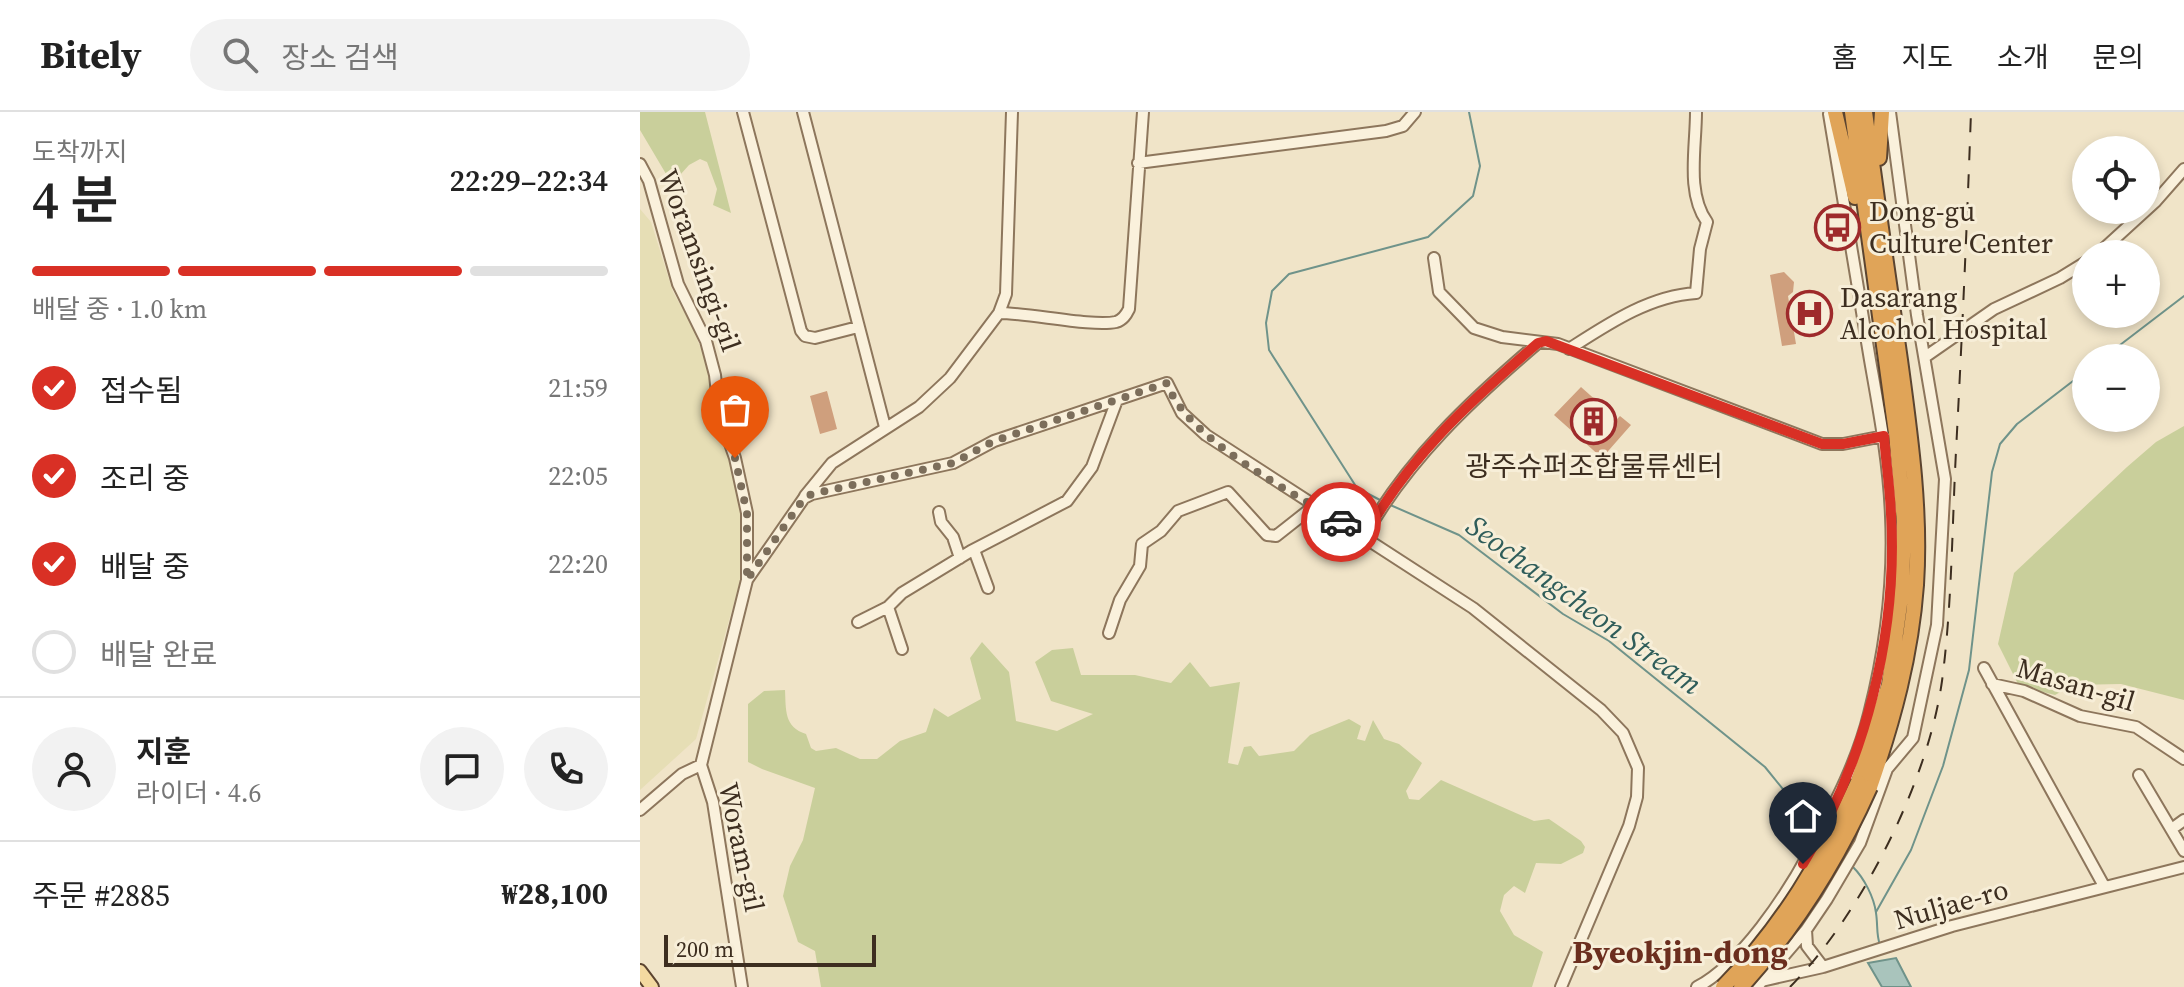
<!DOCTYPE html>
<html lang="ko">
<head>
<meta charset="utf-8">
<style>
	body { margin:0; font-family:"Source Serif 4","Noto Sans KR",serif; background:#f2f2f2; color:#222; height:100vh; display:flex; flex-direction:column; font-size:30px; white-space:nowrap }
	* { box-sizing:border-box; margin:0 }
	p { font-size:26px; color:#767676 }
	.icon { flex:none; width:44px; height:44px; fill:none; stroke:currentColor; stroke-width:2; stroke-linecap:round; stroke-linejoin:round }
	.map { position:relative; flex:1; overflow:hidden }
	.side { display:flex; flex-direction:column; background:#fff; width:640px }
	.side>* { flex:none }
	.fabs { position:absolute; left:1432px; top:24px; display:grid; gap:16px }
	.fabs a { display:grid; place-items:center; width:88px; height:88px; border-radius:50%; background:#fff; box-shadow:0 4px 12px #0003; font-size:40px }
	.scale { position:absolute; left:24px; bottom:20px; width:212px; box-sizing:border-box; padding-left:8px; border:4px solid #3d2e20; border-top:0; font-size:22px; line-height:28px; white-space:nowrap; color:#3d2e20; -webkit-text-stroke:6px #f7eed8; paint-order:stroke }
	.pin { position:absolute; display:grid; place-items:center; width:68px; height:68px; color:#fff; margin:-82px -34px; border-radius:50% 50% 50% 0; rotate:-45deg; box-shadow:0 0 8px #0007 }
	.pin .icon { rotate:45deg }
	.courier { position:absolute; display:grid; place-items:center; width:80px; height:80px; margin:-40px; border:6px solid #d93025; border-radius:50%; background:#fff; color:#222; box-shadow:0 2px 10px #0007 }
	.summary em { font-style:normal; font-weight:600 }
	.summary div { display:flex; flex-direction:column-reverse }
	.summary { display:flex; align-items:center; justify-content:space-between; height:136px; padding:0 32px }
	h1 { font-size:52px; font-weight:600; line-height:60px }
	.bar { display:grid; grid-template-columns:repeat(4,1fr); gap:12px 8px; align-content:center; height:96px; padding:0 32px }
	.bar i { height:10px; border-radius:6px; background:#e0e0e0 }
	.bar .active { background:#d93025 }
	.bar p { grid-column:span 4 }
	.line { display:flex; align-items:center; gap:20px; padding:0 32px; border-top:2px solid #e0e0e0 }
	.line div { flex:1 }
	.round { display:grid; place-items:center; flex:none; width:84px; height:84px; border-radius:42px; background:#f2f2f2 }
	ol { padding:0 32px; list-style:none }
	li { display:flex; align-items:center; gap:24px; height:88px }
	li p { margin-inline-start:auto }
	li .icon { padding:8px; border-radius:50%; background:#d93025; color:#fff; stroke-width:4 }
	li:last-child { color:#767676 }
	li i { width:44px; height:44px; border:4px solid #e0e0e0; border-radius:50% }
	header { display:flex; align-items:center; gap:48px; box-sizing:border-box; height:112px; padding:0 40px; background:#fff; border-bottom:2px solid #e0e0e0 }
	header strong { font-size:38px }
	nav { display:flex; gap:44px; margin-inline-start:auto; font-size:28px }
	.search { width:560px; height:72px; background:#f2f2f2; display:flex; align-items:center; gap:20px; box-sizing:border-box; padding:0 28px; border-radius:44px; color:#767676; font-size:30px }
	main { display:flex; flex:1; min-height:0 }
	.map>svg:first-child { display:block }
	.farmland { fill:#e6deb5 }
	.green { fill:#c9cf9b }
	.water { fill:#a9c4bc; stroke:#6f938a; stroke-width:2 }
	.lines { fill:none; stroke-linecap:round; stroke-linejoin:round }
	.stream { stroke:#6f938a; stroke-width:2 }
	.building { fill:#cf9f7d }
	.minor-casing { stroke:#8d765c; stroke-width:14 }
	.major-casing { stroke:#5b4430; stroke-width:16 }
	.highway-casing { stroke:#5b4430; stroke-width:18 }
	.minor { stroke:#faf1dc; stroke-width:10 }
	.major { stroke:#f3d9a0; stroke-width:12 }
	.highway { stroke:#e0a458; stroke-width:14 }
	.rail { stroke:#3d2e20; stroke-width:2; stroke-dasharray:14 14; stroke-linecap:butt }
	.highway-bridge-casing { stroke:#5b4430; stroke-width:18; stroke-linecap:butt }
	.highway-bridge { stroke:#e0a458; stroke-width:14 }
	.done { stroke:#7c6e5b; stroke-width:8; stroke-dasharray:0 14.4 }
	.route { stroke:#d93025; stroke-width:10 }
	.labels { text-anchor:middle; stroke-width:6; stroke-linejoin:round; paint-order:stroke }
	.poi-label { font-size:28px; fill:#3d2e20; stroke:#f7eed8; text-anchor:start }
	.street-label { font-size:28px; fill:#3d2e20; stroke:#f7eed8 }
	.water-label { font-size:30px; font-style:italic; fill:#2f5d5a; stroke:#f7eed8 }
	.quarter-label { font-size:32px; font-weight:bold; fill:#6b2e1e; stroke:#f7eed8 }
</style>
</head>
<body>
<header>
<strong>Bitely</strong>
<div class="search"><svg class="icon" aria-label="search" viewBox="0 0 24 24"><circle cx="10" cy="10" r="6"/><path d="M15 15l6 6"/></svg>장소 검색</div>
<nav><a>홈</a><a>지도</a><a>소개</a><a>문의</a></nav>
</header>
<main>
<section class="side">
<div class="summary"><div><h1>4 분</h1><p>도착까지</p></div><em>22:29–22:34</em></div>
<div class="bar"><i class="active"></i><i class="active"></i><i class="active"></i><i></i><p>배달 중 · 1.0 km</p></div>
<ol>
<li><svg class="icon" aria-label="check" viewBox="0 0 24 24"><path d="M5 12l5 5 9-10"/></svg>접수됨<p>21:59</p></li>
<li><svg class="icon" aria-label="check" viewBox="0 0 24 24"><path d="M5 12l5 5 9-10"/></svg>조리 중<p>22:05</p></li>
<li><svg class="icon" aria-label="check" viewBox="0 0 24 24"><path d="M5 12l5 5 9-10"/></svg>배달 중<p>22:20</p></li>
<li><i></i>배달 완료</li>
</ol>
<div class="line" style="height:144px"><a class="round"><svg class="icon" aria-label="person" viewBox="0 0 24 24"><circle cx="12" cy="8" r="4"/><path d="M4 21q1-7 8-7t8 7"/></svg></a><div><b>지훈</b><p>라이더 · 4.6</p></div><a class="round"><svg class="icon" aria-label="chat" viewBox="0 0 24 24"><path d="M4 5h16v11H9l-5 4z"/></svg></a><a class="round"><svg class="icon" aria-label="phone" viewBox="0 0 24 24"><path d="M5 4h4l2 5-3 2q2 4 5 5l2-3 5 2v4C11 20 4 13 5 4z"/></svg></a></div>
<div class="line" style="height:104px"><div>주문 #2885</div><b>₩28,100</b></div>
</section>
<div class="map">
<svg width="1544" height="875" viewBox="0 0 1544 875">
	<rect width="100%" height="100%" fill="#f0e4c8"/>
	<!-- farmland -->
	<path class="farmland" d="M0 97 11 110 33 180 52 214 66 250 78 315 94 364 104 419 100 469 56 627 0 678Z"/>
	<!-- green -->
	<path class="green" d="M0 0H65L91 101 73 93 77 77 67 50 60 47 49 53 32 72 0 18Z
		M1544 314V588L1481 572 1433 573 1415 583 1379 574 1358 532 1374 461 1487 355 1516 330Z
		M342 530 369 560 376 609 417 619 453 602 411 589 395 550 412 538 433 536 441 563H495L531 571 550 550 570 575 600 570 588 651 598 653 604 635 611 634 619 644 654 639 670 623 709 607 721 614 717 627 725 629 733 608 744 627 759 632 782 651 766 679 769 687 779 688 801 668 894 709 909 707 941 729 945 735 943 741 921 752 896 751 885 781 874 774 864 783 860 799 874 823 903 840 892 875H181L175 839 158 830 143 784 150 754 163 728 175 676 122 657 108 650V592L124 579 145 578C146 598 144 615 166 622L171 636 176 639 196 636 220 647H237L260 629 286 620 294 596 308 605 341 587 330 546Z"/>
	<!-- water -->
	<path class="water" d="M1256 846 1271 875H1242L1228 851Z"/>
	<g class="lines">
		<!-- stream -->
		<path class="stream" d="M1463 246 1544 184
			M742 389 717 376 629 238 626 211 632 179 649 162 788 125 833 84 840 54 829 0
			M748 392 819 423 923 502 969 529 1125 655 1177 719
			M1213 755C1224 766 1234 785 1236 801 1238 813 1236 822 1240 833
			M1236 800 1271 738 1303 654 1329 558 1352 360 1360 332 1377 312 1446 259"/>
	</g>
	<!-- building -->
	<path class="building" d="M1144 160 1154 170 1153 180 1148 184 1156 232 1142 234 1130 163Z
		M941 275 977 307 980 304 991 313 962 346 914 303Z
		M187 279 197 317 180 322 170 284Z"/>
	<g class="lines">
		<defs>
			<path id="minor" d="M103 0 161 219 165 224 175 226 218 215
				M163 0 245 315
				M498 51 746 19 763 14 775 0
				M0 52 9 69 38 172 66 229 75 263 79 300 95 346 107 401V468L61 653 73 690 102 875
				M1458 142 1516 89 1544 57
				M794 146 799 180 834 216 862 225 918 232 1182 332H1203L1244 324
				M359 201C389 201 452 215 476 210 483 208 486 203 489 197L503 0
				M929 237C968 212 1009 184 1056 181L1060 137 1067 110C1046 81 1056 36 1056 0
				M1285 245 1354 197 1420 166 1446 150
				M165 384 192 351 279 295 310 266 359 201 366 182 372 0
				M299 400 301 410 313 425 320 446
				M724 425C768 347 830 289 898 231
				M334 438 348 476
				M107 468 164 386 172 382 313 351 354 329 527 271 542 301 566 323 833 496 961 598 983 621 998 656 997 685 989 714 921 875
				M248 495 262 537
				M218 510 248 495 262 481 331 439 427 389 452 355 477 288
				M469 521 480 488 500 454 502 432 521 419 538 399 588 380 627 423 636 424 674 394
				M1344 556 1464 774
				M1352 572 1384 579 1440 604 1496 615 1544 647
				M1499 663 1544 739
				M0 698 42 662 61 653
				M1533 716 1544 708
				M1166 818 1167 834 1183 855
				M1121 869 1183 855 1312 814 1544 755
				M1057 875C1101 852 1146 784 1169 741 1192 697 1217 651 1229 602 1245 539 1254 469 1251 404 1249 351 1239 299 1230 248 1216 166 1202 84 1189 2
				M1117 875 1166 818 1187 787 1220 731 1247 657 1273 626 1297 513 1305 367 1277 203 1250 0"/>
			<path id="major" d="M0 859 12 875"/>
			<path id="highway" d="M1195 0 1215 85
				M1212 0 1256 321 1264 410 1262 478 1249 572 1218 670
				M1225 0C1236 83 1248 165 1260 248 1270 322 1281 398 1276 473 1271 543 1253 609 1230 675
				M1239 46 1242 0"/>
		</defs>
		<!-- minor casing -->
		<use href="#minor" class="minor-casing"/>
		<!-- major casing -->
		<use href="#major" class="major-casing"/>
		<!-- highway casing -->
		<use href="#highway" class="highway-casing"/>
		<!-- minor -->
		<use href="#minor" class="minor"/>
		<!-- major -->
		<use href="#major" class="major"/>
		<!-- highway -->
		<use href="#highway" class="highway"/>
		<!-- rail -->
		<path class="rail" d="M1150 875C1221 803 1288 670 1302 569 1312 493 1312 416 1316 339 1322 226 1327 113 1331 0"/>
		<defs>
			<path id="highway-bridge" d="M1083 875C1142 815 1183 746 1218 670
				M1101 875C1156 815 1197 749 1230 675"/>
		</defs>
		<!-- highway-bridge casing -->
		<use href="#highway-bridge" class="highway-bridge-casing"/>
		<!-- highway-bridge -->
		<use href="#highway-bridge" class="highway-bridge"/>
	</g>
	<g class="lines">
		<!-- done -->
		<path class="done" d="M95 346 107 401V468L164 386 172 382 313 351 354 329 527 271C546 327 650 379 701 410"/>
		<!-- route -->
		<path class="route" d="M701 410 724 425C769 345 829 290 898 231L906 229 1182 332H1203L1244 324C1246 350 1250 376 1251 402 1258 522 1225 650 1163 752"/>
	</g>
	<!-- icons -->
	<defs>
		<symbol id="bus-ring" viewBox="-11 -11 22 22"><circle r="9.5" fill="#f7eed8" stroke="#9e2a2b" stroke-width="1.5"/><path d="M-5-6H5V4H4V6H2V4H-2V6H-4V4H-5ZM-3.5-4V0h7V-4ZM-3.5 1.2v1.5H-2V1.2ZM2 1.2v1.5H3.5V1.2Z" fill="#9e2a2b"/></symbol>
		<symbol id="hospital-ring" viewBox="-11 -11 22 22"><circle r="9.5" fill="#f7eed8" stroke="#9e2a2b" stroke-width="1.5"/><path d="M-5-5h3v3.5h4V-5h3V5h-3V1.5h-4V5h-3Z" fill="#9e2a2b"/></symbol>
		<symbol id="building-ring" viewBox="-11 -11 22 22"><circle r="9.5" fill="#f7eed8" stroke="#9e2a2b" stroke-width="1.5"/><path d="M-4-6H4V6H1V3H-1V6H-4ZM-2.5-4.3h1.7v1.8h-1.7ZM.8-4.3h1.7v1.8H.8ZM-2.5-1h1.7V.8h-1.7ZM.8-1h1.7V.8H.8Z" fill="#9e2a2b"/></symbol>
	</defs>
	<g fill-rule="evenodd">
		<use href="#bus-ring" x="1172" y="90" width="51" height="51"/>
		<use href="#hospital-ring" x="1144" y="176" width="51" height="51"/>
		<use href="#building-ring" x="928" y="284" width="51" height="51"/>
	</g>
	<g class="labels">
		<!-- poi labels -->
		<g class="poi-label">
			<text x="1229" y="109">Dong-gu<tspan x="1229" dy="32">Culture Center</tspan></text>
			<text x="1200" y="195">Dasarang<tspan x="1200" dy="32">Alcohol Hospital</tspan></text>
			<text x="954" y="364" text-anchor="middle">광주슈퍼조합물류센터</text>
		</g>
		<!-- street labels -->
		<g class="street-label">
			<text transform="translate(60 148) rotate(70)" y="10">Woramsingi-gil</text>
			<text transform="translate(1436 572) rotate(17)" y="10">Masan-gil</text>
			<text transform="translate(102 735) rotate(78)" y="10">Woram-gil</text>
			<text transform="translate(1311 792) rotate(-16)" y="10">Nuljae-ro</text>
		</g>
		<!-- water labels -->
		<g class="water-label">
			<text transform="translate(944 493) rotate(36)" y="10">Seochangcheon Stream</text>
		</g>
		<!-- quarter labels -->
		<g class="quarter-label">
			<text x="1040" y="851">Byeokjin-dong</text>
		</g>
	</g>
</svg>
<div class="fabs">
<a><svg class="icon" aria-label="locate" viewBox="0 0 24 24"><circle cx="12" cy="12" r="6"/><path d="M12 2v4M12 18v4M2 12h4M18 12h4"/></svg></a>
<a>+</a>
<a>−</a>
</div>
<div class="scale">200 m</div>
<div class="pin" style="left:95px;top:346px;background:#ea580c"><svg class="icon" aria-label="bag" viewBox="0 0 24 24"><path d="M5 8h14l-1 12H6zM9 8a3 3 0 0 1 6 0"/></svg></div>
<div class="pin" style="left:1163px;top:752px;background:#1f2937"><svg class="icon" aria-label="home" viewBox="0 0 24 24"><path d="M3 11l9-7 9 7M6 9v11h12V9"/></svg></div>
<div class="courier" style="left:701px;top:410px"><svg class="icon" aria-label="car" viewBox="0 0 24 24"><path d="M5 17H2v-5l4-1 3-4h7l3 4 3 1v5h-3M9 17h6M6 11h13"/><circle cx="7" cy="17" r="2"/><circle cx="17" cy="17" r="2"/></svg></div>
</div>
</main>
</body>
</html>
